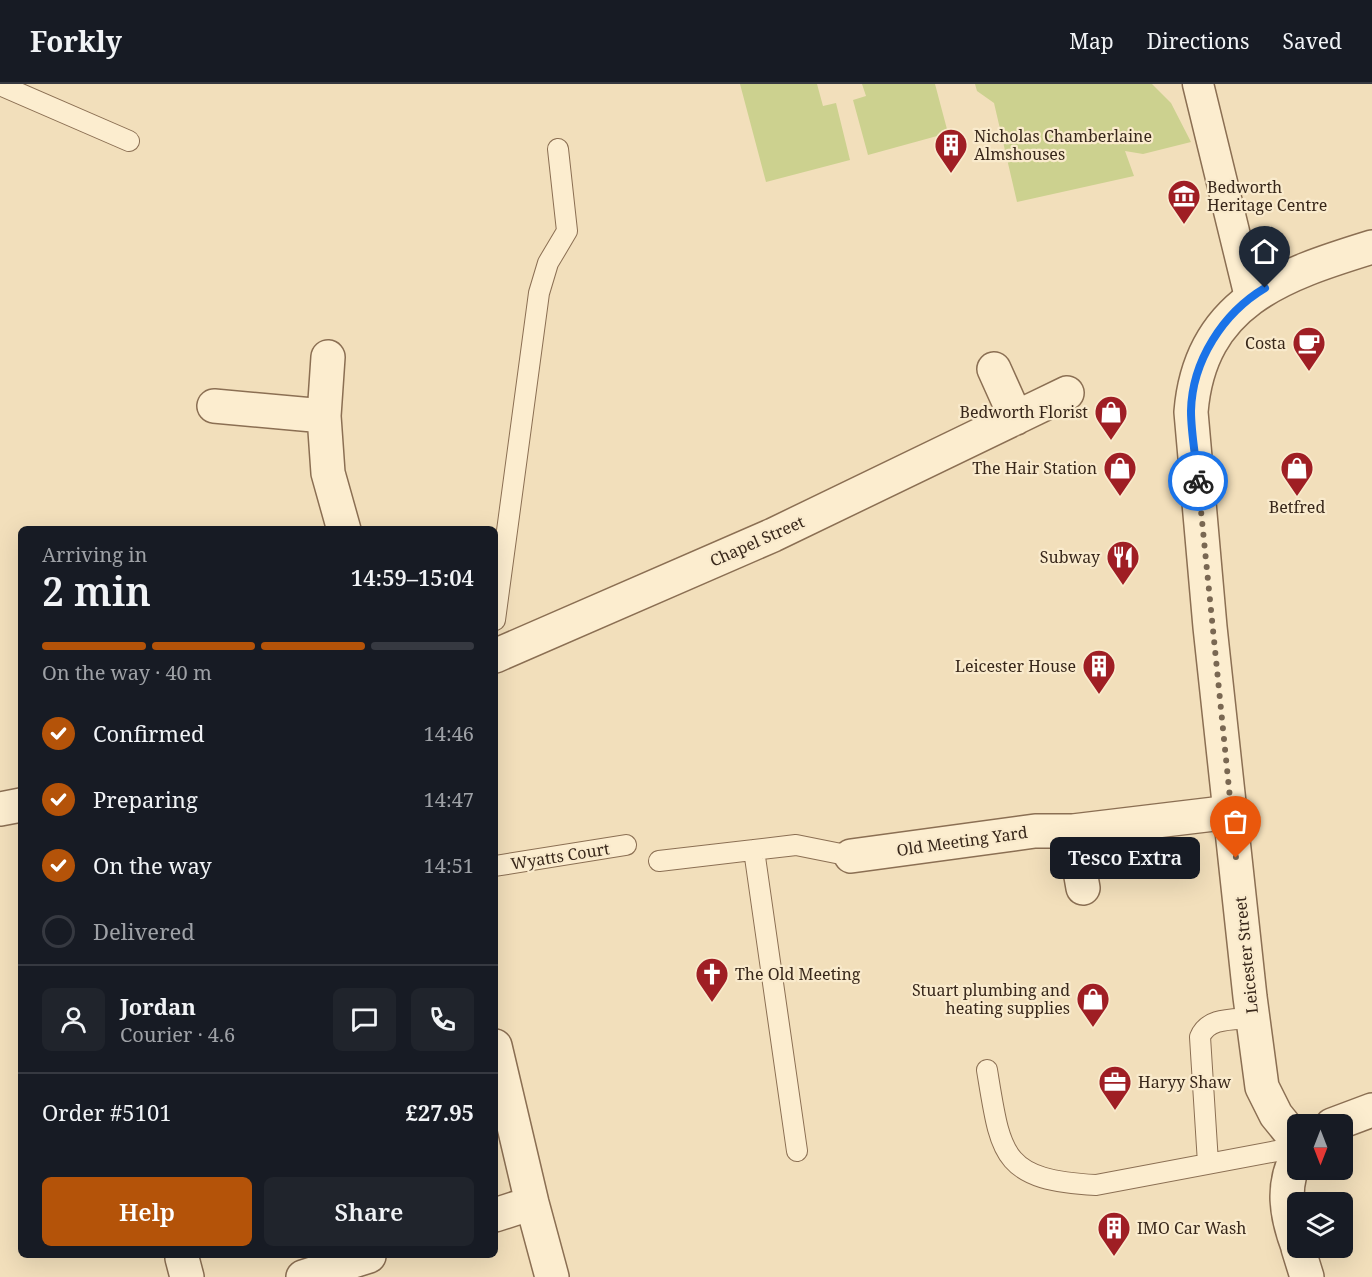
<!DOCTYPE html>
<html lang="en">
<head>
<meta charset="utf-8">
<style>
	body { margin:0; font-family:"Noto Serif",serif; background:#20242c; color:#f1f3f6; height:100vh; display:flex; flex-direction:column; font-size:22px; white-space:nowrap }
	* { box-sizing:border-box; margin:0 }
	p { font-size:20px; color:#9ea1a6 }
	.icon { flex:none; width:33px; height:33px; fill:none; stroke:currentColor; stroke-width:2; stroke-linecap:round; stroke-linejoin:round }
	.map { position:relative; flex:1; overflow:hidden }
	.drawer { position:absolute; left:18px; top:442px; width:480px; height:732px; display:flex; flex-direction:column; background:#171b24; border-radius:9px; box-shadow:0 6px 24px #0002 }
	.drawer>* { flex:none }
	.needle { width:39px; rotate:180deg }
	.fabs { position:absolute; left:1287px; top:1030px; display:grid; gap:12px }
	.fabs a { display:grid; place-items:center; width:66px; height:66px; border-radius:9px; background:#171b24; box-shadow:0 6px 24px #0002; font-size:30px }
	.pin { position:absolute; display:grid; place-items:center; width:51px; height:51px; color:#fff; margin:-62px -26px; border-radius:50% 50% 50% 0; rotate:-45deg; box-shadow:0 0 6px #0007 }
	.pin .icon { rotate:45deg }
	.courier { position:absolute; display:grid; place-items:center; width:60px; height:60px; margin:-30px; border:4px solid #1a73e8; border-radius:50%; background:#fff; color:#222; box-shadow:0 2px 8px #0007 }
	.bubble { position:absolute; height:42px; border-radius:9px; background:#171b24; box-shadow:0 6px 24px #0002; font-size:20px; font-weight:600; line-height:42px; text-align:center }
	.overview em { font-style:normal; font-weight:600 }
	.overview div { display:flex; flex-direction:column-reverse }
	.overview { display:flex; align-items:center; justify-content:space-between; height:102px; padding:0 24px }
	h1 { font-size:39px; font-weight:600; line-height:45px }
	.bar { display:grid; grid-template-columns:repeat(4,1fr); gap:9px 6px; align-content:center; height:72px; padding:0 24px }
	.bar i { height:8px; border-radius:4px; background:#363941 }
	.bar .on { background:#b45309 }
	.bar p { grid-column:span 4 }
	.line { display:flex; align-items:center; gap:15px; padding:0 24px; border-top:2px solid #363941 }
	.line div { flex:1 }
	.round { display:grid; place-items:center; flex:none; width:63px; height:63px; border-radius:9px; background:#20242c }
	ol { padding:0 24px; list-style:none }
	li { display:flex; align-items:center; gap:18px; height:66px }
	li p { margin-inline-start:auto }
	li .icon { padding:6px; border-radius:50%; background:#b45309; color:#fff; stroke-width:4 }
	li:last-child { color:#9ea1a6 }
	li i { width:33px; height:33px; border:3px solid #363941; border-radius:50% }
	.action { display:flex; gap:12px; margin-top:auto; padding:12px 24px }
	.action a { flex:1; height:69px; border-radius:9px; background:#b45309; color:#fff; font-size:24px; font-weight:600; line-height:69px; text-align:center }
	.action a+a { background:#20242c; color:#f1f3f6 }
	header { display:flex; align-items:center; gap:36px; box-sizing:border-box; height:84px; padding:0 30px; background:#171b24; border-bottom:2px solid #363941 }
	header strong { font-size:28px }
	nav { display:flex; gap:33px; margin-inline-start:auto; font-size:21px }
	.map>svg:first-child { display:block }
	.green { fill:#ccd18f }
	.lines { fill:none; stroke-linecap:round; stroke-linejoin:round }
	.service-casing { stroke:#8b6f53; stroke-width:22 }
	.pedestrian-casing { stroke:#8b6f53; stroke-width:33 }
	.minor-casing { stroke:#8b6f53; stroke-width:36 }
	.tertiary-casing { stroke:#8b6f53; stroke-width:36 }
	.service { stroke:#fcedcf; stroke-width:20 }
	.pedestrian { stroke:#fcedcf; stroke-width:30 }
	.minor { stroke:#fcedcf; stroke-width:33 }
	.tertiary { stroke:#fcedcf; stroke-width:33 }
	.done { stroke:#796752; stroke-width:6; stroke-dasharray:0 10.8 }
	.route { stroke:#1a73e8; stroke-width:8 }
	.labels { text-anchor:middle; stroke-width:4.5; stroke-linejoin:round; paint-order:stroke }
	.poi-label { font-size:16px; fill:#38271a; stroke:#f9eacc; text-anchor:end }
	.street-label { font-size:16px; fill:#38271a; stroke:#f9eacc }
</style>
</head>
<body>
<header>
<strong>Forkly</strong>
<nav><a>Map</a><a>Directions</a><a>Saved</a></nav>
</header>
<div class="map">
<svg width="1372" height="1193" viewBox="0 0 1372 1193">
	<rect width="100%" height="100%" fill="#f2dfbb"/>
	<!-- green -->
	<path class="green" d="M740 0H817L823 22 836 19 850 76 766 98Z
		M862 0H935L948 49 868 71 853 16 866 12Z
		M975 0H1152L1171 19 1191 58 1143 70 1125 67 1134 92 1017 118 994 19 977 7Z"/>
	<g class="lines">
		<defs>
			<path id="service" d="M0 1 129 57
				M495 536 539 209 548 179 567 147 558 65
				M754 766 797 1067
				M659 777 796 761 851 772
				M495 782 626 761
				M987 986C1001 1071 1001 1096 1096 1101L1298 1063
				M1208 1079 1200 953C1208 933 1233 936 1253 934"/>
			<path id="pedestrian" d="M1198 0 1250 213"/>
			<path id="minor" d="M994 285 1016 334
				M214 322 324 332 328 389 344 446
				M324 332 328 273
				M495 572 773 451 1067 309
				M0 725 21 721
				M851 772 1035 747H1073
				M1083 804 1073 747 1231 728
				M495 962 532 1119 552 1193
				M495 1131 532 1119
				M182 1174 187 1193
				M303 1193 369 1172"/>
			<path id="tertiary" d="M1332 1041 1372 1026
				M1298 1058 1276 1031 1262 1003 1250 913 1210 543 1191 328C1200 218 1281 191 1372 163
				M1298 1070C1281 1101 1286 1131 1298 1163
				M1298 1164 1307 1193"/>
		</defs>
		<!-- service casing -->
		<use href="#service" class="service-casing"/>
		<!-- pedestrian casing -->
		<use href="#pedestrian" class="pedestrian-casing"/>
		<!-- minor casing -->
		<use href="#minor" class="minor-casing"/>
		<!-- tertiary casing -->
		<use href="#tertiary" class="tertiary-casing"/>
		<!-- service -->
		<use href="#service" class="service"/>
		<!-- pedestrian -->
		<use href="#pedestrian" class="pedestrian"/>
		<!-- minor -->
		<use href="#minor" class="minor"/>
		<!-- tertiary -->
		<use href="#tertiary" class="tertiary"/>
	</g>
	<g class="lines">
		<!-- done -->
		<path class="done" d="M1198 397 1236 774"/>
		<!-- route -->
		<path class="route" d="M1198 397C1196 374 1191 350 1191 327 1192 277 1223 229 1265 204"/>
	</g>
	<!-- icons -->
	<defs>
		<symbol id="building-pin" viewBox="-11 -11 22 30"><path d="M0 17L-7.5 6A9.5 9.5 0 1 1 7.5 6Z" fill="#9f1e24" stroke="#f9eacc"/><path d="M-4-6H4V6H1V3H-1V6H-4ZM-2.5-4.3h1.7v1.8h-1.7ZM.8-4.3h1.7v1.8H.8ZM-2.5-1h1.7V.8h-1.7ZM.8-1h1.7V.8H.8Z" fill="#fff"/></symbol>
		<symbol id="museum-pin" viewBox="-11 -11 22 30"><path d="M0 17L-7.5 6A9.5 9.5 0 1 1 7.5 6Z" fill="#9f1e24" stroke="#f9eacc"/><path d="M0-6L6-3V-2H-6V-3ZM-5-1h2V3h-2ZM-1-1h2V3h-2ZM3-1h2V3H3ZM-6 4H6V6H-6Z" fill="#fff"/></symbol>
		<symbol id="cafe-pin" viewBox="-11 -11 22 30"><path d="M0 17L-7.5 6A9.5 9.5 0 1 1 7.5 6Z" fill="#9f1e24" stroke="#f9eacc"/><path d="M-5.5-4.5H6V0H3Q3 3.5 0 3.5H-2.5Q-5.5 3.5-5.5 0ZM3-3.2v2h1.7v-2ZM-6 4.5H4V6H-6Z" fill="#fff"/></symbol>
		<symbol id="shop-pin" viewBox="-11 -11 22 30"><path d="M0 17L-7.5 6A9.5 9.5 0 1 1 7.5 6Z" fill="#9f1e24" stroke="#f9eacc"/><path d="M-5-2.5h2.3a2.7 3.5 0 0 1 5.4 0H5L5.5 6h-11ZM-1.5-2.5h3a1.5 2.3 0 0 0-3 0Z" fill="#fff"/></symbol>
		<symbol id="restaurant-pin" viewBox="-11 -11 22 30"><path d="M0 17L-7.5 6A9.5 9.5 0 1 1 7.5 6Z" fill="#9f1e24" stroke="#f9eacc"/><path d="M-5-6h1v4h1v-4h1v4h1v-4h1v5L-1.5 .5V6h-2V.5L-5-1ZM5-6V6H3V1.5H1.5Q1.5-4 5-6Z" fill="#fff"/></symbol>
		<symbol id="church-pin" viewBox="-11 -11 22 30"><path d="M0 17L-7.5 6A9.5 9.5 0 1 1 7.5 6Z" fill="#9f1e24" stroke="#f9eacc"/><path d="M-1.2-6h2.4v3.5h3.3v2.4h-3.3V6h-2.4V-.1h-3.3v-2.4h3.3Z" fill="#fff"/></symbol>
		<symbol id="office-pin" viewBox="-11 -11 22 30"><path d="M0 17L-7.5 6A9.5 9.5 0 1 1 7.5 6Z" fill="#9f1e24" stroke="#f9eacc"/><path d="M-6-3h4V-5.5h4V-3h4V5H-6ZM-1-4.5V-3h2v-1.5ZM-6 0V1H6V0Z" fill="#fff"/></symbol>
	</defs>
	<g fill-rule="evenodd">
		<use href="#building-pin" x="932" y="42" width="38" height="52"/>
		<use href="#museum-pin" x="1165" y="93" width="38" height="52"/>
		<use href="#cafe-pin" x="1290" y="240" width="38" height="52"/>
		<use href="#shop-pin" x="1092" y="309" width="38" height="52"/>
		<use href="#shop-pin" x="1101" y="365" width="38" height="52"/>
		<use href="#shop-pin" x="1278" y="365" width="38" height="52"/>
		<use href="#restaurant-pin" x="1104" y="454" width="38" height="52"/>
		<use href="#building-pin" x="1080" y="563" width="38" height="52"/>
		<use href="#church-pin" x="693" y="871" width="38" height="52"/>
		<use href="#shop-pin" x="1074" y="896" width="38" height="52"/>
		<use href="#office-pin" x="1096" y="979" width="38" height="52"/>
		<use href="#building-pin" x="1095" y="1125" width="38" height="52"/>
	</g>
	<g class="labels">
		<!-- poi labels -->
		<g class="poi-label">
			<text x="974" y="58" text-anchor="start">Nicholas Chamberlaine<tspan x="974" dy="18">Almshouses</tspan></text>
			<text x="1207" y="109" text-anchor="start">Bedworth<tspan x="1207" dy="18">Heritage Centre</tspan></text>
			<text x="1286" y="265">Costa</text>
			<text x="1088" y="334">Bedworth Florist</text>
			<text x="1097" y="390">The Hair Station</text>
			<text x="1297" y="429" text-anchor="middle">Betfred</text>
			<text x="1100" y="479">Subway</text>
			<text x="1076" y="588">Leicester House</text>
			<text x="735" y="896" text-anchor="start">The Old Meeting</text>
			<text x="1070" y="912">Stuart plumbing and<tspan x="1070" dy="18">heating supplies</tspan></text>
			<text x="1138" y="1004" text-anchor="start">Haryy Shaw</text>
			<text x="1137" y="1150" text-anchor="start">IMO Car Wash</text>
		</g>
		<!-- street labels -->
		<g class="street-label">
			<text transform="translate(757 457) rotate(-24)" y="6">Chapel Street</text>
			<text transform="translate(962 757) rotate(-8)" y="6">Old Meeting Yard</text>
			<text transform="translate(560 772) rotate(-9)" y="6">Wyatts Court</text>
			<text transform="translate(1246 871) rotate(-96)" y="6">Leicester Street</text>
		</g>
	</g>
</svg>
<div class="fabs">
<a><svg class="needle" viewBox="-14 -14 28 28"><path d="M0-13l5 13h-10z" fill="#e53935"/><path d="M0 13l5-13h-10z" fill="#9ea1a6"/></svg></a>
<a><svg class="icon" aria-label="layers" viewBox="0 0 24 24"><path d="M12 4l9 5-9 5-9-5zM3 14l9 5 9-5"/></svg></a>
</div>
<div class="pin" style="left:1236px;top:774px;background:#ea580c"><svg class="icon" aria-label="bag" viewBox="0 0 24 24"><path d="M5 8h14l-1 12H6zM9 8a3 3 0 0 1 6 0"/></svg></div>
<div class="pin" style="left:1265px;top:204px;background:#1f2937"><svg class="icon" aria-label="home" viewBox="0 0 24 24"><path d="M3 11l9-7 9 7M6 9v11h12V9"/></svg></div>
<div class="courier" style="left:1198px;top:397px"><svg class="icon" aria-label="bike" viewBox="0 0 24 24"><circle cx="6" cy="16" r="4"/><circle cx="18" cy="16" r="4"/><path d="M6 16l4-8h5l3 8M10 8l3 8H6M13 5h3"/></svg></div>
<div class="bubble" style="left:1050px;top:753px;width:150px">Tesco Extra</div>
<section class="drawer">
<div class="overview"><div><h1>2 min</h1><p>Arriving in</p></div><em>14:59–15:04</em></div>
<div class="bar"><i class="on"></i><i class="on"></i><i class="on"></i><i></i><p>On the way · 40 m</p></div>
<ol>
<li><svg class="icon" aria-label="check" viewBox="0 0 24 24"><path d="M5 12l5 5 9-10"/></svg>Confirmed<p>14:46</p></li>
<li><svg class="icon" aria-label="check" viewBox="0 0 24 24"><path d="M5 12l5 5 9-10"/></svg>Preparing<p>14:47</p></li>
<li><svg class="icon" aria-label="check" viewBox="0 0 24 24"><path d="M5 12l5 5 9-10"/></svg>On the way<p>14:51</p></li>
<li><i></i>Delivered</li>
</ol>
<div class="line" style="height:108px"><a class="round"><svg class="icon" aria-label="person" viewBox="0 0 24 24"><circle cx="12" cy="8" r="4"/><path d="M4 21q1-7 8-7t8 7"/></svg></a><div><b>Jordan</b><p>Courier · 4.6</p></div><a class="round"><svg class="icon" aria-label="chat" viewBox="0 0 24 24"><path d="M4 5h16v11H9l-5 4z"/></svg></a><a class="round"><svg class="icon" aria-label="phone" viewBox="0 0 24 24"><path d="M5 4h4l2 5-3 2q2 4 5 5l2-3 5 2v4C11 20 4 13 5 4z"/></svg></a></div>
<div class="line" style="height:78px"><div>Order #5101</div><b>£27.95</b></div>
<div class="action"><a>Help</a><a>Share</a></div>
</section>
</div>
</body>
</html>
